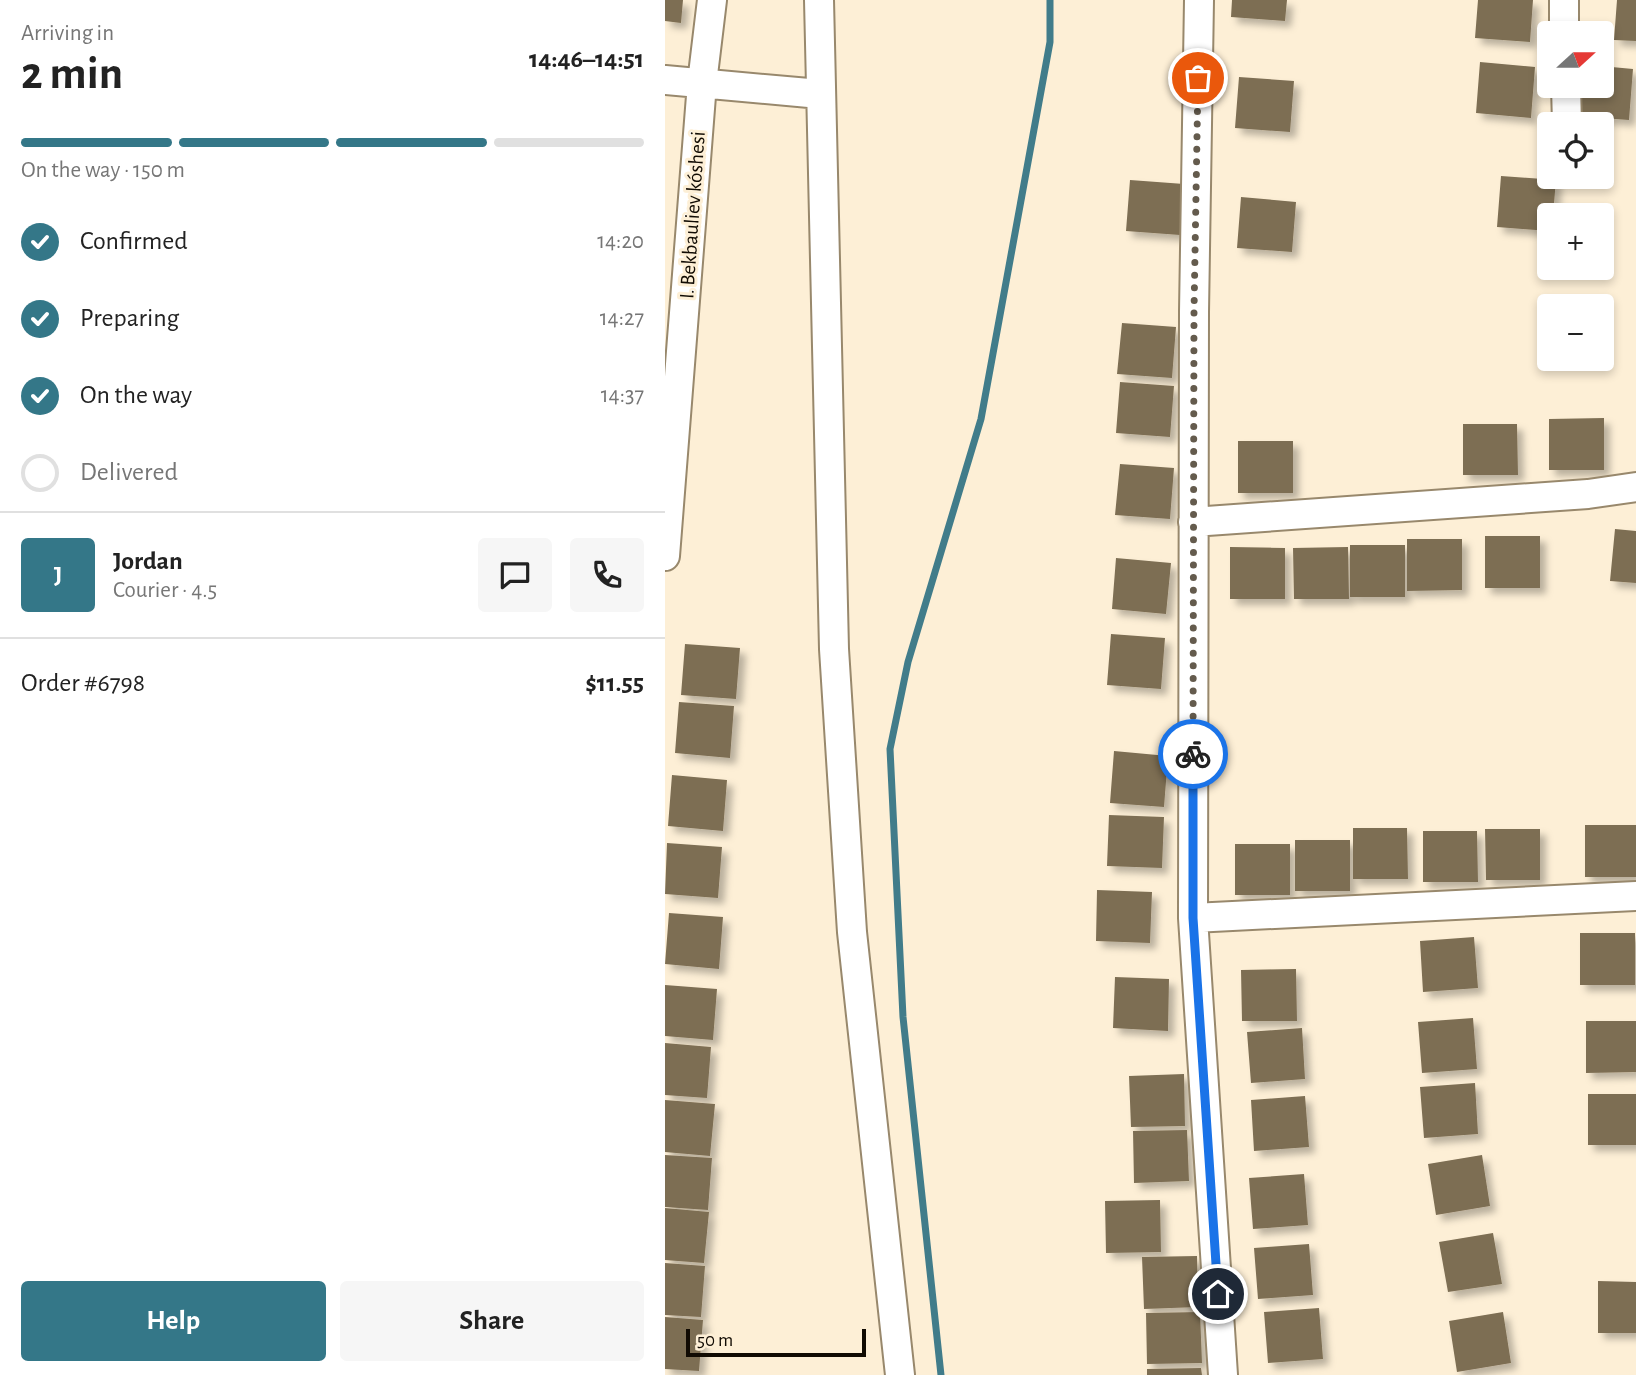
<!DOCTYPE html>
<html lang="en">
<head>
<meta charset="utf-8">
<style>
	body { margin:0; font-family:"Alegreya Sans",sans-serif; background:#f6f6f6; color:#222; height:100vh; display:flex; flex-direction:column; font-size:26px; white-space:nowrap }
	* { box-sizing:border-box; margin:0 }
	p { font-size:23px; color:#767676 }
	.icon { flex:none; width:38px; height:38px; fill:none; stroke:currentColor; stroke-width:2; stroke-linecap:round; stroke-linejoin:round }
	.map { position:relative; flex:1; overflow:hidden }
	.sheet { display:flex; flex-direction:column; background:#fff; width:665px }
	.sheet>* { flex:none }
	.needle { width:46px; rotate:69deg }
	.fabs { position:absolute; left:872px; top:21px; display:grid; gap:14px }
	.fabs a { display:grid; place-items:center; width:77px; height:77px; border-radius:7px; background:#fff; box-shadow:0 4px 10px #0003; font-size:35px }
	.scale { position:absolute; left:21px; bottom:18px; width:180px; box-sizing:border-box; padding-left:7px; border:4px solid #110b03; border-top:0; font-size:19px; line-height:24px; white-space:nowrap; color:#110b03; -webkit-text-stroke:5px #fdefd6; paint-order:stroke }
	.pin { position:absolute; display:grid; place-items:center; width:60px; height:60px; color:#fff; margin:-30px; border:4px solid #fff; border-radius:50%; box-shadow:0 2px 7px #0007 }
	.courier { position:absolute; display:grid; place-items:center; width:70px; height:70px; margin:-35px; border:5px solid #1a73e8; border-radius:50%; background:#fff; color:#222; box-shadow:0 2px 9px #0007 }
	.summary em { font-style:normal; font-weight:700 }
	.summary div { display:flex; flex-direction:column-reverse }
	.summary { display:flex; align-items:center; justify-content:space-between; height:119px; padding:0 21px }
	h1 { font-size:46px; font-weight:700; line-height:52px }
	.bar { display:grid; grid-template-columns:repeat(4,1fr); gap:10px 7px; align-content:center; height:84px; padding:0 21px }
	.bar i { height:9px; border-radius:5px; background:#e0e0e0 }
	.bar .on { background:#347788 }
	.bar p { grid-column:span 4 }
	.line { display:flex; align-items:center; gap:18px; padding:0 21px; border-top:2px solid #e0e0e0 }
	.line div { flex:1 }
	.round { display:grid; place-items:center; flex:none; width:74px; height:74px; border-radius:7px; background:#f6f6f6 }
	ol { padding:0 21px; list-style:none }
	li { display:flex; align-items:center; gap:21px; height:77px }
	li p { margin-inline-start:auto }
	li .icon { padding:7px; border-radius:50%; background:#347788; color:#fff; stroke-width:4 }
	li:last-child { color:#767676 }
	li i { width:38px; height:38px; border:4px solid #e0e0e0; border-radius:50% }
	.action { display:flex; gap:14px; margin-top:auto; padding:14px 21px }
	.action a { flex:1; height:80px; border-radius:7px; background:#347788; color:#fff; font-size:28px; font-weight:700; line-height:80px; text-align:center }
	.action a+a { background:#f6f6f6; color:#222 }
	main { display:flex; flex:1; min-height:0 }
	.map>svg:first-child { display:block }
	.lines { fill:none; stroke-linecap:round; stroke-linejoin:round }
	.stream { stroke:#417c8a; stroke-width:7 }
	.building { fill:#7d6e53; filter:url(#shadow) }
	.minor-casing { stroke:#98886c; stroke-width:32 }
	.minor { stroke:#fff; stroke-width:28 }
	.done { stroke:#645b4d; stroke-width:7; stroke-dasharray:0 12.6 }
	.route { stroke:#1a73e8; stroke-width:9 }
	.labels { text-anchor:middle; stroke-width:6; stroke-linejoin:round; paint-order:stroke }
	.street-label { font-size:21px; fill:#110b03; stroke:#fdefd6 }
</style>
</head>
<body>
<main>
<section class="sheet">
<div class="summary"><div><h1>2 min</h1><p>Arriving in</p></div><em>14:46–14:51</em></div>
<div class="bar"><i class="on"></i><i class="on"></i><i class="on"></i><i></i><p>On the way · 150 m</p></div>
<ol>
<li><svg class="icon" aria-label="check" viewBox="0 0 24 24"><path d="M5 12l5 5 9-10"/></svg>Confirmed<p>14:20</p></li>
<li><svg class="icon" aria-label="check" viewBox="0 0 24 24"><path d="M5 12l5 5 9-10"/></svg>Preparing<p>14:27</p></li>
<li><svg class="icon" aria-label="check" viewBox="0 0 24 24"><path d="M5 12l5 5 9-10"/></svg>On the way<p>14:37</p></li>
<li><i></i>Delivered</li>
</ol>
<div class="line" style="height:126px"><b class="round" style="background:#347788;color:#fff">J</b><div><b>Jordan</b><p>Courier · 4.5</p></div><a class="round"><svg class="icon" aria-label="chat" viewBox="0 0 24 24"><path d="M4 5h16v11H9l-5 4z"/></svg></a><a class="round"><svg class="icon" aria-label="phone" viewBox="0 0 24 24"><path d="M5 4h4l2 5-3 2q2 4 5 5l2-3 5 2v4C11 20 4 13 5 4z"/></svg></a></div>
<div class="line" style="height:91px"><div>Order #6798</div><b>$11.55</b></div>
<div class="action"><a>Help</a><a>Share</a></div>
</section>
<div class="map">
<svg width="971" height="1375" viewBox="0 0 971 1375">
	<defs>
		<filter id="shadow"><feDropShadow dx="6" dy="6" stdDeviation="3.5" flood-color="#0004"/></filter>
	</defs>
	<rect width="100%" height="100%" fill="#fdefd6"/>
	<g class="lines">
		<!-- stream -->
		<path class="stream" d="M276 1375 238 1017 225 749 243 662 316 419 385 42V0"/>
	</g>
	<!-- building -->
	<path class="building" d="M0 0H18L16 23 0 21Z
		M567 0H622L620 21 566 17Z
		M813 0H868L865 42 810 38Z
		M952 0H971V41L949 40Z
		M815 62 870 67 866 118 811 113Z
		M936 66 968 69 964 120 909 116 912 86H936Z
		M574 77 629 81 625 132 570 128Z
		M836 176 891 180 888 215H884V231L832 227Z
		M465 180 519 184 515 235 461 231Z
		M576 197 631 202 627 252 572 248Z
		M457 323 511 327 507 378 452 374Z
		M455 382 509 386 505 437 451 433Z
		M939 418V470H884V419Z
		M798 424H852L853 475H798Z
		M573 441H628V493H573Z
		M455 464 509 468 505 519 450 515Z
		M950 529 971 531V583L945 581Z
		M820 536H875V588H820Z
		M742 539H797V590L742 591Z
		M685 545H740V597H685Z
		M565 547 620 548V599H565Z
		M683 547 684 599H629L628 548Z
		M451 558 506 563 501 614 447 609Z
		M446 634 500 638 496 689 442 685Z
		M20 644 75 648 71 699 16 695Z
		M14 702 69 706 65 758 10 753Z
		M449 751 503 756 499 807 445 803Z
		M7 775 62 780 58 831 3 826Z
		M444 815 499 817 497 868 442 866Z
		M920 825H971V877H920Z
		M688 828H742L743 879H688Z
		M820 829H875V880H821Z
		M758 831H812L813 882H758Z
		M630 840H685V891H630Z
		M2 843 57 847 53 898 0 894Z
		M570 844H625V895H570Z
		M432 890 487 892 485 943 431 941Z
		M4 913 58 917 54 969 0 964Z
		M915 933H970V985H915Z
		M809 937 813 988 758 992 755 941Z
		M631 969 632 1021H577L576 970Z
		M450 977 504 979 503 1031 448 1028Z
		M0 985 52 989 48 1040 0 1036Z
		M808 1018 812 1069 757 1073 753 1022Z
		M921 1021H971V1072L921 1073Z
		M637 1028 640 1079 586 1083 582 1032Z
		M0 1043 46 1047 42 1098 0 1095Z
		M519 1074 520 1126 466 1127 464 1076Z
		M810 1083 813 1134 759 1138 755 1087Z
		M923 1094H971V1145H923Z
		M640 1096 644 1147 589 1151 586 1100Z
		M0 1100 50 1104 45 1156 0 1152Z
		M522 1130 524 1181 469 1183 468 1131Z
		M0 1155 47 1158 43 1210 0 1207Z
		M817 1155 825 1206 771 1215 763 1164Z
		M639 1174 643 1225 588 1229 584 1178Z
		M495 1200 496 1252 441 1253 440 1201Z
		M0 1208 44 1212 39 1263 0 1260Z
		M828 1233 837 1284 783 1292 774 1242Z
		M644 1244 648 1295 593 1299 589 1248Z
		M532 1256 533 1307 479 1309 477 1257Z
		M0 1263 40 1266 36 1317 0 1315Z
		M933 1281 971 1282V1333H933Z
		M654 1308 658 1359 603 1363 599 1312Z
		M535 1312 537 1363 482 1364 481 1313Z
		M838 1312 846 1363 792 1372 784 1321Z
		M0 1317 38 1320 34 1371 0 1369Z
		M536 1368 537 1375H482V1369Z"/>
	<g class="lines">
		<defs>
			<path id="minor" d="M154 0 169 649 187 932 235 1375
				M534 0 529 312 528 918 558 1375
				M899 0V33
				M0 80 155 94
				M901 86 902 124
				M528 522 923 494 971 487
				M0 556 37 83 47 0
				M528 918 971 896"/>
		</defs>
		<!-- minor casing -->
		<use href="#minor" class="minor-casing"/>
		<!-- minor -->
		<use href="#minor" class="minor"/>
	</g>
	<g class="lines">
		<!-- done -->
		<path class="done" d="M528 754 529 312 533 78"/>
		<!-- route -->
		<path class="route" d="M528 754V918L553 1294"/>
	</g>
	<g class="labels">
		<!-- street labels -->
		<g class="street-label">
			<text transform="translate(27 215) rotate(-86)" y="7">I. Bekbauliev kóshesi</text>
		</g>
	</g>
</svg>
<div class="fabs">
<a><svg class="needle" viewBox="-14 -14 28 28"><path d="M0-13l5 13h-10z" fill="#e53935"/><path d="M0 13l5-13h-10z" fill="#767676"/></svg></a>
<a><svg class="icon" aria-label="locate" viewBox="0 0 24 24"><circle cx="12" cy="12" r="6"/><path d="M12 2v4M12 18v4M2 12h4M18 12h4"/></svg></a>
<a>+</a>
<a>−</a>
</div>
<div class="scale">50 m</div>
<div class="pin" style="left:533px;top:78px;background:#ea580c"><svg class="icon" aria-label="bag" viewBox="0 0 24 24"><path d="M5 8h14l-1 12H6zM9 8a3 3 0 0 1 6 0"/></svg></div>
<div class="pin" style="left:553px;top:1294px;background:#1f2937"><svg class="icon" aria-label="home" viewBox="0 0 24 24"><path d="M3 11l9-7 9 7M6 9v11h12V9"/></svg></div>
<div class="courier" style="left:528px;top:754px"><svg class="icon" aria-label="bike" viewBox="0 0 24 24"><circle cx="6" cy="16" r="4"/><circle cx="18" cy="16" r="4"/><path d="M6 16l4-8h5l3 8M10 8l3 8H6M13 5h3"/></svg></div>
</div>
</main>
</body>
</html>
